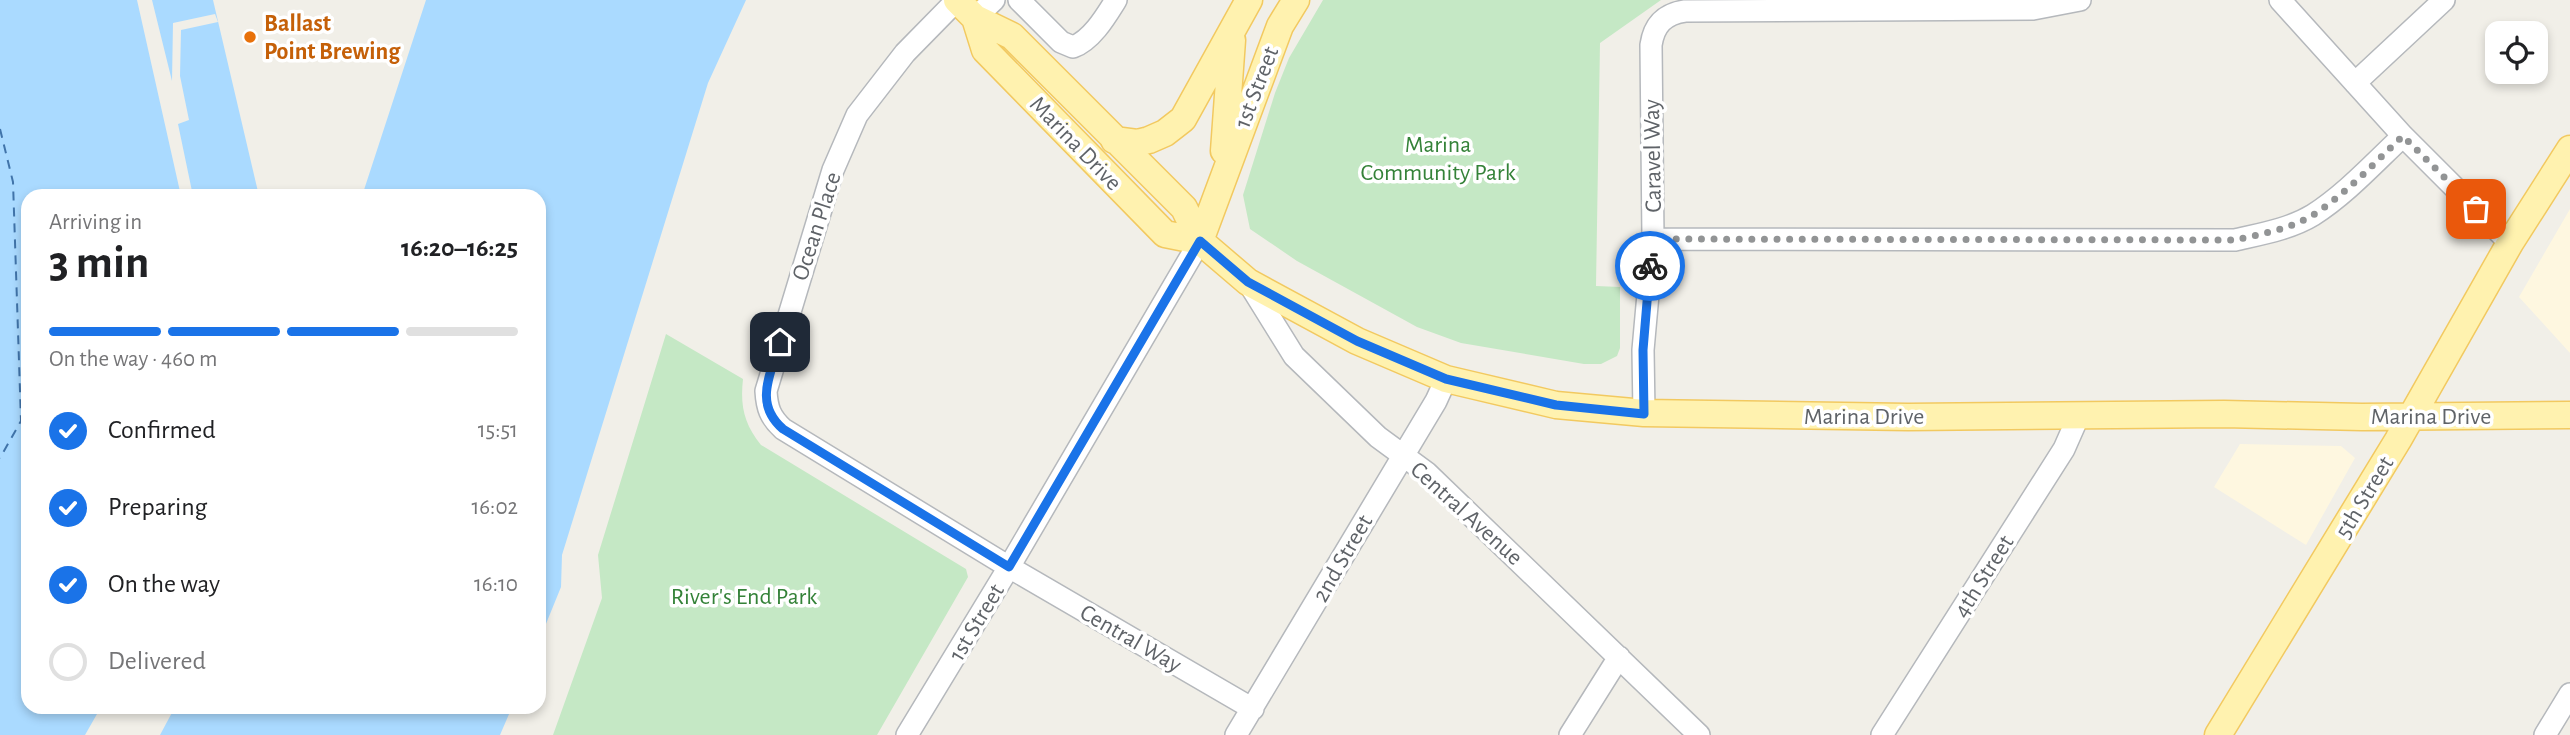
<!DOCTYPE html>
<html lang="en">
<head>
<meta charset="utf-8">
<style>
	body { margin:0; font-family:"Alegreya Sans",sans-serif; background:#f2f2f2; color:#202124; height:100vh; display:flex; flex-direction:column; font-size:26px; white-space:nowrap }
	* { box-sizing:border-box; margin:0 }
	p { font-size:23px; color:#757577 }
	.icon { flex:none; width:38px; height:38px; fill:none; stroke:currentColor; stroke-width:2; stroke-linecap:round; stroke-linejoin:round }
	.map { position:relative; flex:1; overflow:hidden }
	.drawer { position:absolute; left:21px; top:189px; width:525px; height:525px; display:flex; flex-direction:column; background:#fff; border-radius:21px; box-shadow:0 4px 10px #0003 }
	.drawer>* { flex:none }
	.buttons { position:absolute; left:2485px; top:21px; display:grid; gap:14px }
	.buttons a { display:grid; place-items:center; width:63px; height:63px; border-radius:14px; background:#fff; box-shadow:0 4px 10px #0003; font-size:35px }
	.pin { position:absolute; display:grid; place-items:center; width:60px; height:60px; color:#fff; margin:-30px; border-radius:14px; box-shadow:0 4px 10px #0006 }
	.courier { position:absolute; display:grid; place-items:center; width:70px; height:70px; margin:-35px; border:5px solid #1a73e8; border-radius:50%; background:#fff; color:#222; box-shadow:0 2px 9px #0007 }
	.head em { font-style:normal; font-weight:700 }
	.head div { display:flex; flex-direction:column-reverse }
	.head { display:flex; align-items:center; justify-content:space-between; height:119px; padding:0 28px }
	h1 { font-size:46px; font-weight:700; line-height:52px }
	.bar { display:grid; grid-template-columns:repeat(4,1fr); gap:10px 7px; align-content:center; height:84px; padding:0 28px }
	.bar i { height:9px; border-radius:5px; background:#e0e0e0 }
	.bar .current { background:#1a73e8 }
	.bar p { grid-column:span 4 }
	ol { padding:0 28px; list-style:none }
	li { display:flex; align-items:center; gap:21px; height:77px }
	li p { margin-inline-start:auto }
	li .icon { padding:7px; border-radius:50%; background:#1a73e8; color:#fff; stroke-width:4 }
	li:last-child { color:#757577 }
	li i { width:38px; height:38px; border:4px solid #e0e0e0; border-radius:50% }
	.map>svg:first-child { display:block }
	.commercial { fill:#fef7e0 }
	.green { fill:#c5e8c5 }
	.water { fill:#aadaff }
	.pier { fill:#f1efe8 }
	.lines { fill:none; stroke-linecap:round; stroke-linejoin:round }
	.ferry { stroke:#4174aa; stroke-width:2; stroke-dasharray:9 7; stroke-linecap:butt }
	.minor-casing { stroke:#b5b8bc; stroke-width:24 }
	.major-casing { stroke:#f2c960; stroke-width:29 }
	.minor { stroke:#fff; stroke-width:21 }
	.major { stroke:#fff2af; stroke-width:26 }
	.done { stroke:#929495; stroke-width:7; stroke-dasharray:0 12.6 }
	.route { stroke:#1a73e8; stroke-width:9 }
	.food-dot { fill:#e8710a; stroke:#fff; stroke-width:2.5 }
	.labels { text-anchor:middle; stroke-width:7; stroke-linejoin:round; paint-order:stroke }
	.food-label { font-size:24px; font-weight:bold; fill:#c56008; stroke:#fff; text-anchor:start }
	.street-label { font-size:24px; fill:#5f6368; stroke:#fff }
	.park-label { font-size:24px; fill:#348238; stroke:#fff }
</style>
</head>
<body>
<div class="map">
<svg width="2570" height="735" viewBox="0 0 2570 735">
	<rect width="100%" height="100%" fill="#f1efe8"/>
	<!-- commercial -->
	<path class="commercial" d="M2570 209V353L2519 297Z
		M2240 444 2341 446 2355 458 2306 545 2214 487Z"/>
	<!-- green -->
	<path class="green" d="M1323 0H1661L1600 43 1596 286 1620 287V348L1617 356 1601 364H1584L1461 343 1417 327 1297 261 1250 229 1243 195 1275 93 1289 58Z
		M666 334 743 379C740 406 744 424 761 445L966 569 968 577 877 735H553L602 598 598 555Z"/>
	<!-- water -->
	<path class="water" d="M0 0H213L259 196H28V707H101L85 735H0Z
		M426 0H746L708 83 562 555 561 587 539 641V196H362Z
		M175 707H512L500 735H160Z"/>
	<!-- pier -->
	<path class="pier" d="M137 0H152L172 81 173 23 215 14 218 22 181 30 180 76 189 120 178 124 193 196H181Z"/>
	<g class="lines">
		<!-- ferry -->
		<path class="ferry" d="M0 129 13 182 21 421 0 458"/>
		<defs>
			<path id="minor" d="M957 0 905 53 857 115 833 170 766 391C767 408 770 417 783 429L1009 567 1253 709
				M1019 0 1061 42 1073 47C1092 40 1106 16 1116 0
				M2280 0 2403 136 2510 243
				M975 18 994 0
				M2355 83 2444 0
				M1653 239 2235 240C2261 234 2290 229 2313 215 2346 194 2374 163 2403 136
				M1248 282 1294 356 1378 437 1427 473 1699 735
				M1644 413 1643 350 1653 239 1651 45C1654 25 1664 14 1685 11L2033 9 2080 0
				M907 735 1009 567 1200 241
				M1236 735 1436 401 1446 379
				M1570 735 1619 657
				M1882 735 2064 449 2079 415
				M2545 735 2570 694"/>
			<path id="major" d="M957 0 975 18 1012 36 1184 208 1200 241 1248 282 1357 341 1446 379 1556 405 1644 413 1908 417 2224 414 2362 417 2570 415
				M975 18 985 50 1165 234 1200 241
				M1114 140 1137 143 1149 140 1165 133 1183 119 1249 0
				M1224 151 1232 40
				M1200 241 1280 26 1296 0
				M2218 735 2398 440 2510 243 2570 149"/>
		</defs>
		<!-- minor casing -->
		<use href="#minor" class="minor-casing"/>
		<!-- major casing -->
		<use href="#major" class="major-casing"/>
		<!-- minor -->
		<use href="#minor" class="minor"/>
		<!-- major -->
		<use href="#major" class="major"/>
	</g>
	<g class="lines">
		<!-- done -->
		<path class="done" d="M1650 266 1653 239 2235 240C2261 234 2290 229 2313 215 2346 194 2374 163 2403 136L2476 209"/>
		<!-- route -->
		<path class="route" d="M780 342C771 374 753 403 783 429L1009 567 1200 241 1248 282 1357 341 1446 379 1556 405 1644 414 1643 350 1650 266"/>
	</g>
	<!-- markers -->
	<circle class="food-dot" cx="250" cy="37" r="7"/>
	<g class="labels">
		<!-- food labels -->
		<g class="food-label">
			<text x="264" y="31">Ballast<tspan x="264" dy="28">Point Brewing</tspan></text>
		</g>
		<!-- street labels -->
		<g class="street-label">
			<text transform="translate(1256 87) rotate(-69)" y="8">1st Street</text>
			<text transform="translate(1076 143) rotate(46)" y="8">Marina Drive</text>
			<text transform="translate(1652 156) rotate(-91)" y="8">Caravel Way</text>
			<text transform="translate(816 226) rotate(-72)" y="8">Ocean Place</text>
			<text x="1864" y="424">Marina Drive</text>
			<text x="2431" y="424">Marina Drive</text>
			<text transform="translate(2364 497) rotate(-59)" y="8">5th Street</text>
			<text transform="translate(1467 513) rotate(42)" y="8">Central Avenue</text>
			<text transform="translate(1342 558) rotate(-60)" y="8">2nd Street</text>
			<text transform="translate(1983 576) rotate(-58)" y="8">4th Street</text>
			<text transform="translate(976 622) rotate(-59)" y="8">1st Street</text>
			<text transform="translate(1131 638) rotate(30)" y="8">Central Way</text>
		</g>
		<!-- park labels -->
		<g class="park-label">
			<text x="1438" y="152">Marina<tspan x="1438" dy="28">Community Park</tspan></text>
			<text x="744" y="604">River's End Park</text>
		</g>
	</g>
</svg>
<div class="buttons">
<a><svg class="icon" aria-label="locate" viewBox="0 0 24 24"><circle cx="12" cy="12" r="6"/><path d="M12 2v4M12 18v4M2 12h4M18 12h4"/></svg></a>
</div>
<div class="pin" style="left:2476px;top:209px;background:#ea580c"><svg class="icon" aria-label="bag" viewBox="0 0 24 24"><path d="M5 8h14l-1 12H6zM9 8a3 3 0 0 1 6 0"/></svg></div>
<div class="pin" style="left:780px;top:342px;background:#1f2937"><svg class="icon" aria-label="home" viewBox="0 0 24 24"><path d="M3 11l9-7 9 7M6 9v11h12V9"/></svg></div>
<div class="courier" style="left:1650px;top:266px"><svg class="icon" aria-label="bike" viewBox="0 0 24 24"><circle cx="6" cy="16" r="4"/><circle cx="18" cy="16" r="4"/><path d="M6 16l4-8h5l3 8M10 8l3 8H6M13 5h3"/></svg></div>
<section class="drawer">
<div class="head"><div><h1>3 min</h1><p>Arriving in</p></div><em>16:20–16:25</em></div>
<div class="bar"><i class="current"></i><i class="current"></i><i class="current"></i><i></i><p>On the way · 460 m</p></div>
<ol>
<li><svg class="icon" aria-label="check" viewBox="0 0 24 24"><path d="M5 12l5 5 9-10"/></svg>Confirmed<p>15:51</p></li>
<li><svg class="icon" aria-label="check" viewBox="0 0 24 24"><path d="M5 12l5 5 9-10"/></svg>Preparing<p>16:02</p></li>
<li><svg class="icon" aria-label="check" viewBox="0 0 24 24"><path d="M5 12l5 5 9-10"/></svg>On the way<p>16:10</p></li>
<li><i></i>Delivered</li>
</ol>
</section>
</div>
</body>
</html>
